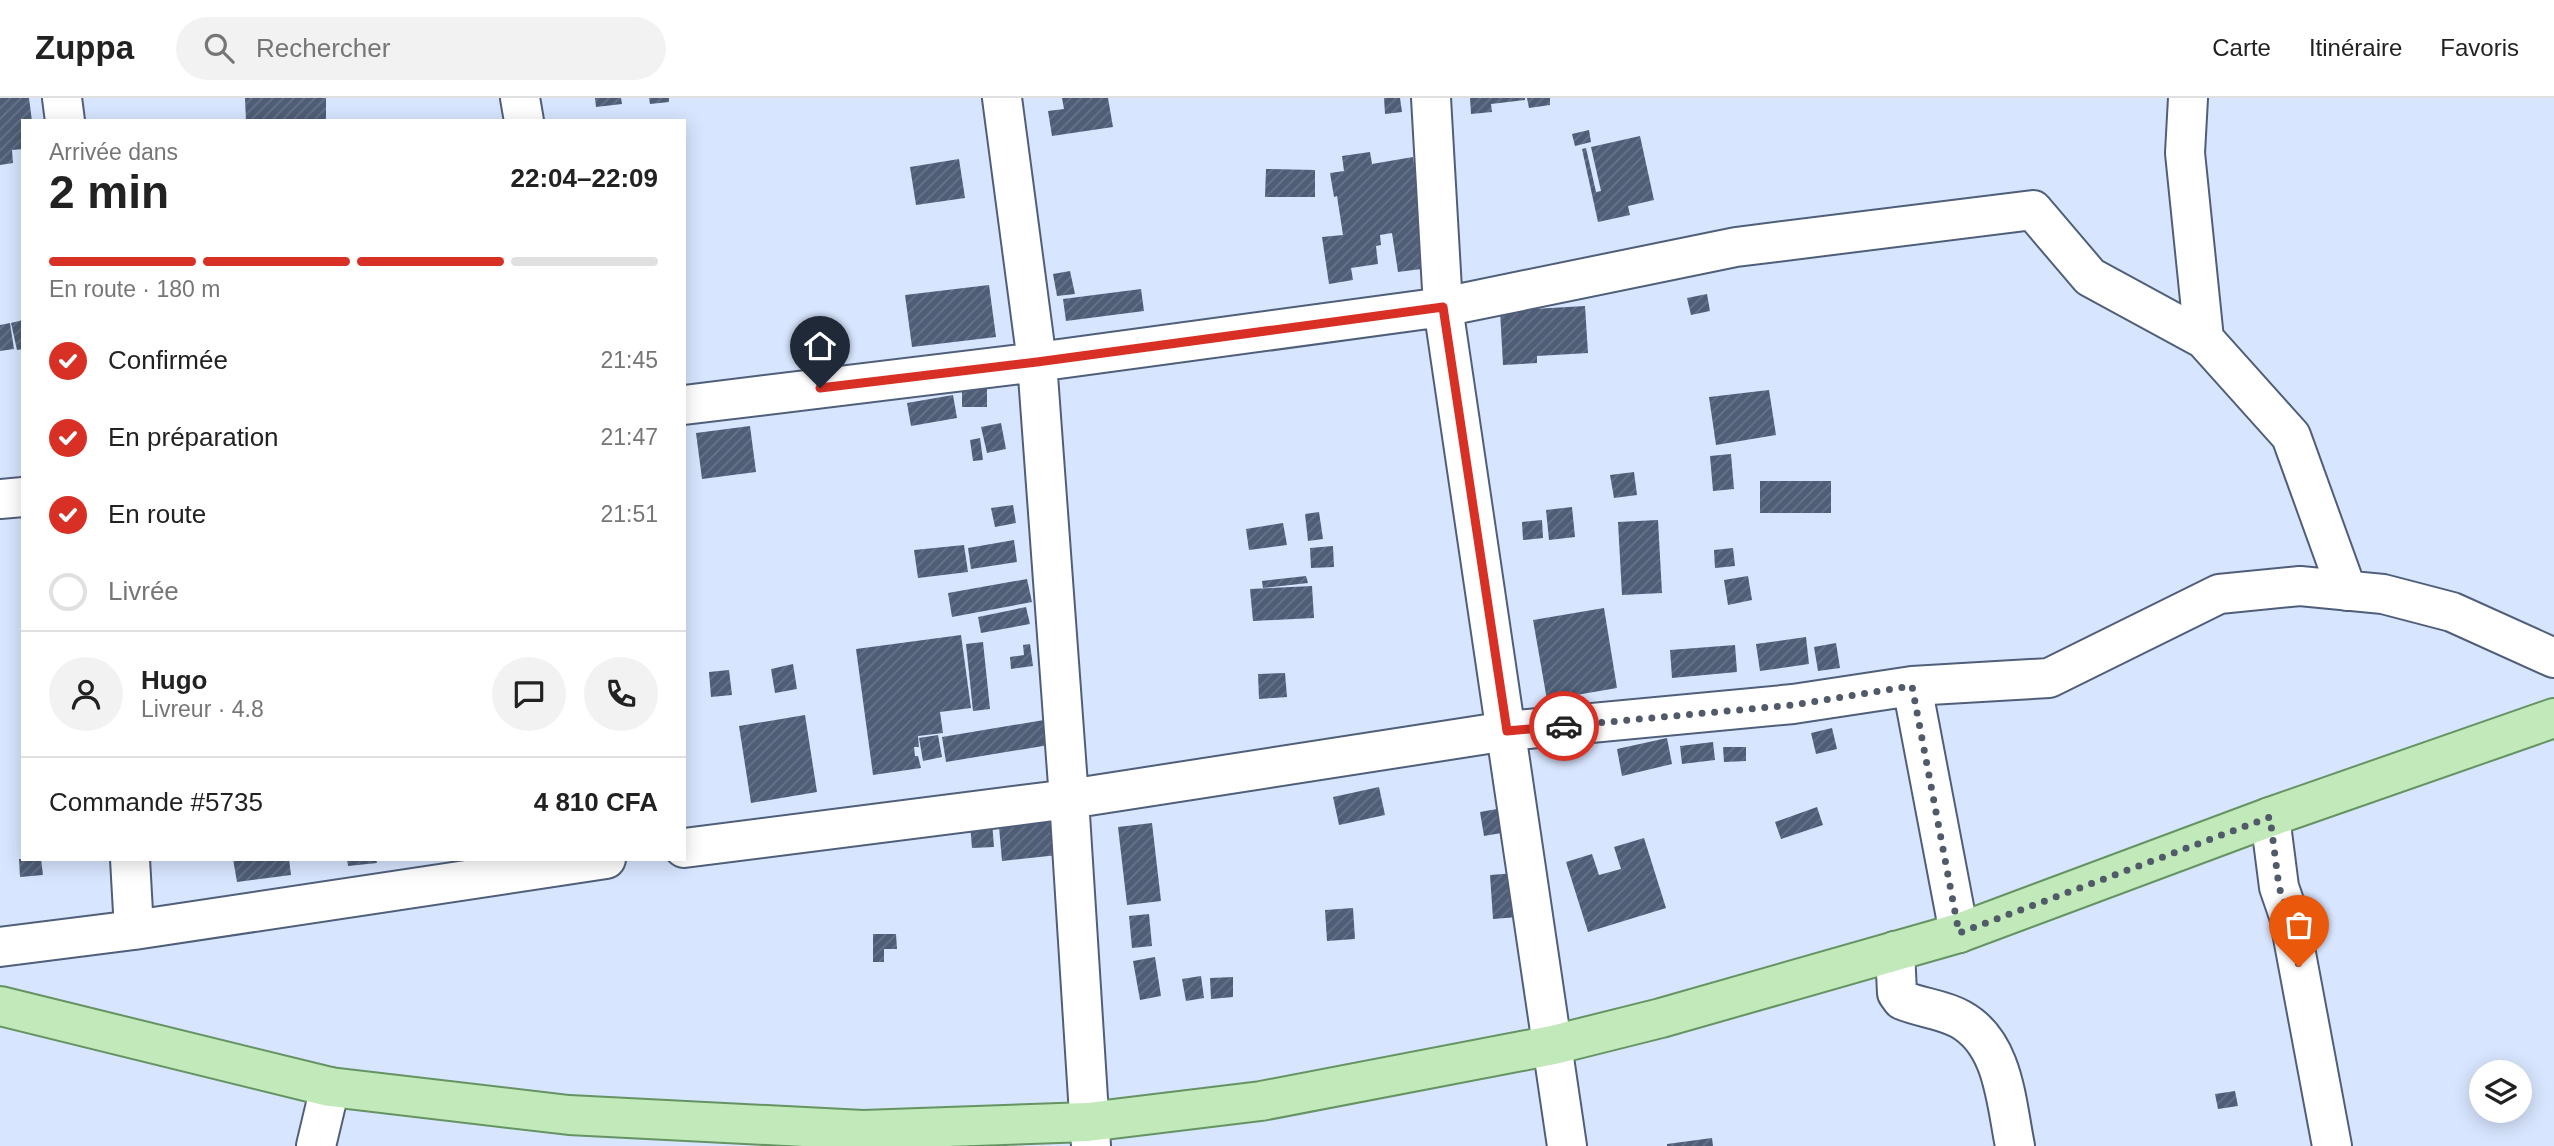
<!DOCTYPE html>
<html lang="fr">
<head>
<meta charset="utf-8">
<style>
	body { margin:0; font-family:Helvetica,sans-serif; background:#f2f2f2; color:#222; height:100vh; display:flex; flex-direction:column; font-size:26px; white-space:nowrap }
	* { box-sizing:border-box; margin:0 }
	p { font-size:23px; color:#767676 }
	.icon { flex:none; width:38px; height:38px; fill:none; stroke:currentColor; stroke-width:2; stroke-linecap:round; stroke-linejoin:round }
	.map { position:relative; flex:1; overflow:hidden }
	.sheet { position:absolute; left:21px; top:21px; width:665px; height:742px; display:flex; flex-direction:column; background:#fff; border-radius:0px; box-shadow:0 4px 18px #0003 }
	.sheet>* { flex:none }
	.controls { position:absolute; left:2469px; top:962px; display:grid; gap:14px }
	.controls a { display:grid; place-items:center; width:63px; height:63px; border-radius:50%; background:#fff; box-shadow:0 4px 18px #0003; font-size:35px }
	.pin { position:absolute; display:grid; place-items:center; width:60px; height:60px; color:#fff; margin:-72px -30px; border-radius:50% 50% 50% 0; rotate:-45deg; box-shadow:0 0 7px #0007 }
	.pin .icon { rotate:45deg }
	.courier { position:absolute; display:grid; place-items:center; width:70px; height:70px; margin:-35px; border:5px solid #d93025; border-radius:50%; background:#fff; color:#222; box-shadow:0 2px 9px #0007 }
	.headline em { font-style:normal; font-weight:600 }
	.headline div { display:flex; flex-direction:column-reverse }
	.headline { display:flex; align-items:center; justify-content:space-between; height:119px; padding:0 28px }
	h1 { font-size:46px; font-weight:600; line-height:52px }
	.bar { display:grid; grid-template-columns:repeat(4,1fr); gap:10px 7px; align-content:center; height:84px; padding:0 28px }
	.bar i { height:9px; border-radius:5px; background:#e0e0e0 }
	.bar .selected { background:#d93025 }
	.bar p { grid-column:span 4 }
	.line { display:flex; align-items:center; gap:18px; padding:0 28px; border-top:2px solid #e0e0e0 }
	.line div { flex:1 }
	.round { display:grid; place-items:center; flex:none; width:74px; height:74px; border-radius:37px; background:#f2f2f2 }
	ol { padding:0 28px; list-style:none }
	li { display:flex; align-items:center; gap:21px; height:77px }
	li p { margin-inline-start:auto }
	li .icon { padding:7px; border-radius:50%; background:#d93025; color:#fff; stroke-width:4 }
	li:last-child { color:#767676 }
	li i { width:38px; height:38px; border:4px solid #e0e0e0; border-radius:50% }
	header { display:flex; align-items:center; gap:42px; box-sizing:border-box; height:98px; padding:0 35px; background:#fff; border-bottom:2px solid #e0e0e0 }
	header strong { font-size:33px }
	nav { display:flex; gap:38px; margin-inline-start:auto; font-size:24px }
	.search { width:490px; height:63px; background:#f2f2f2; display:flex; align-items:center; gap:18px; box-sizing:border-box; padding:0 24px; border-radius:38px; color:#767676; font-size:26px }
	.map>svg:first-child { display:block }
	.building { fill:url(#building-hatch) }
	.lines { fill:none; stroke-linecap:round; stroke-linejoin:round }
	.minor-casing { stroke:#505f79; stroke-width:42 }
	.major-casing { stroke:#659362; stroke-width:42 }
	.minor { stroke:#fff; stroke-width:38 }
	.major { stroke:#c1e9b9; stroke-width:38 }
	.done { stroke:#515a69; stroke-width:7; stroke-dasharray:0 12.6 }
	.route { stroke:#d93025; stroke-width:9 }
</style>
</head>
<body>
<header>
<strong>Zuppa</strong>
<div class="search"><svg class="icon" aria-label="search" viewBox="0 0 24 24"><circle cx="10" cy="10" r="6"/><path d="M15 15l6 6"/></svg>Rechercher</div>
<nav><a>Carte</a><a>Itinéraire</a><a>Favoris</a></nav>
</header>
<div class="map">
<svg width="2554" height="1048" viewBox="0 0 2554 1048">
	<defs>
		<pattern id="building-hatch" width="6" height="6" patternUnits="userSpaceOnUse" patternTransform="scale(1.75)"><rect width="6" height="6" fill="#4f5d77"/><path d="M-1 1l2-2M0 6l6-6M5 7l2-2" fill="none" stroke="#687488"/></pattern>
	</defs>
	<rect width="100%" height="100%" fill="#d7e5fe"/>
	<!-- building -->
	<path class="building" d="M0 0H29L32 23H23V51L12 52 13 65 0 67Z
		M245 0H326V23H246Z
		M595 0H621L622 6 596 9Z
		M649 0H669V4L650 6Z
		M1062 0H1108L1113 29 1052 38 1048 13 1064 11Z
		M1384 0H1400L1402 14 1385 16Z
		M1470 0H1525V2L1491 6 1492 14 1471 16Z
		M1527 0H1550V7L1529 10Z
		M1589 32 1591 44 1575 48 1572 36Z
		M1640 38 1654 102 1628 108 1630 117 1598 124 1582 51 1586 50 1596 94 1601 93 1591 49Z
		M1370 54 1372 66 1413 59 1429 170 1398 174 1392 135 1380 137 1381 147 1376 148 1378 166 1351 170 1353 182 1329 186 1322 139 1343 137 1337 98 1334 99 1330 75 1344 73 1342 58Z
		M959 61 965 100 916 107 910 69Z
		M1266 71 1315 72V99H1265Z
		M1070 173 1075 196 1057 198 1053 176Z
		M989 187 996 239 912 249 905 197Z
		M1141 191 1144 213 1066 223 1063 201Z
		M1707 196 1710 213 1691 217 1687 200Z
		M1585 208 1588 255 1537 258V265L1503 267 1500 213Z
		M23 222V251L17 252 11 225Z
		M10 225 14 251 0 253V227Z
		M962 291H987V309H962Z
		M1769 292 1776 337 1716 347 1709 299Z
		M953 297 957 320 911 328 907 305Z
		M1001 325 1006 351 987 355 981 329Z
		M750 328 756 374 702 381 696 335Z
		M980 340 983 362 973 363 970 342Z
		M1731 356 1734 391 1713 393 1710 358Z
		M1634 374 1637 397 1614 400 1610 377Z
		M1760 383H1831V415H1760Z
		M1013 407 1016 425 995 429 991 410Z
		M1572 409 1575 439 1549 442 1546 412Z
		M1319 414 1323 441 1308 443 1305 416Z
		M1542 422 1543 440 1523 442 1522 424Z
		M1658 422 1662 495 1622 497 1618 424Z
		M1283 425 1287 447 1249 452 1246 431Z
		M1014 442 1017 464 971 471 968 450Z
		M964 447 968 474 918 480 914 452Z
		M1333 448 1334 469 1311 470 1310 450Z
		M1733 450 1735 468 1715 470 1714 452Z
		M1306 478 1308 485 1263 490 1262 483Z
		M1748 478 1752 502 1728 507 1724 482Z
		M1027 481 1032 504 952 519 948 495Z
		M1312 488 1314 520 1253 523 1250 491Z
		M1026 509 1030 526 981 535 978 519Z
		M1604 510 1617 590 1547 602 1533 522Z
		M961 537 971 610 940 614 943 635 918 638 919 649H914L915 658H918L921 670 873 677 856 551Z
		M1806 539 1809 566 1760 573 1756 546Z
		M983 544 990 611 973 613 966 546Z
		M1836 545 1840 570 1818 573 1814 549Z
		M1030 546 1033 568 1011 571 1010 559 1024 557 1023 547Z
		M1735 547 1737 574 1672 580 1670 552Z
		M793 566 797 591 775 595 771 571Z
		M729 572 732 597 711 599 709 574Z
		M1285 575 1287 599 1259 601 1258 576Z
		M805 617 817 694 751 705 739 628Z
		M1044 622 1049 647 946 664 942 639Z
		M1832 630 1837 651 1816 656 1811 635Z
		M938 637 942 659 923 663 919 640Z
		M1667 640 1672 666 1622 678 1617 651Z
		M1713 644 1715 662 1682 666 1680 648Z
		M1723 649H1746V663L1724 664Z
		M1379 689 1385 717 1339 727 1333 699Z
		M1508 709 1513 733 1484 738 1480 714Z
		M1817 709 1823 727 1781 741 1775 724Z
		M1055 723 1058 757 1002 763 999 729Z
		M992 724 994 749 972 750 970 726Z
		M1152 725 1161 803 1127 807 1118 729Z
		M1644 740 1666 810 1588 834 1566 764 1592 756 1599 777 1621 771 1614 749Z
		M19 761H41L43 777 20 779Z
		M233 761H289L291 777 237 784Z
		M347 761H376L377 765 348 768Z
		M1516 775 1519 819 1493 821 1490 777Z
		M1353 810 1355 841 1327 843 1325 812Z
		M1149 816 1152 848 1132 850 1129 818Z
		M873 836H896L897 851H884V864H873Z
		M1155 859 1161 898 1140 902 1133 863Z
		M1201 878 1204 900 1186 903 1182 881Z
		M1233 879V899L1211 901 1210 880Z
		M2235 993 2238 1008 2218 1011 2215 996Z
		M1712 1040 1713 1048H1667V1046Z"/>
	<g class="lines">
		<defs>
			<path id="minor" d="M62 0 65 23
				M520 0 524 23
				M1002 0 1037 264 1069 701 1091 1048
				M1431 0 1443 209 1567 1048
				M2188 0 2185 55 2204 241
				M684 307 1037 264 1443 209 1736 149 2033 112 2090 179 2204 241 2291 338 2347 493
				M0 401 23 399
				M1912 588 1959 835
				M2270 719 2279 789 2289 818 2332 1048
				M684 750 1069 701 1507 633 1793 606 1912 588 2049 580 2219 496 2300 488 2383 496 2452 514 2554 560
				M130 761 134 832
				M0 849 134 832 606 761
				M1895 853 1897 895 1902 902C1921 910 1942 911 1960 921 2004 945 2006 1004 2015 1048
				M316 1048 330 989"/>
			<path id="major" d="M0 908 330 989 569 1017 863 1032 1088 1024 1261 1003 1553 947 1661 920 1959 835 2270 719 2554 620"/>
		</defs>
		<!-- minor casing -->
		<use href="#minor" class="minor-casing"/>
		<!-- major casing -->
		<use href="#major" class="major-casing"/>
		<!-- minor -->
		<use href="#minor" class="minor"/>
		<!-- major -->
		<use href="#major" class="major"/>
	</g>
	<g class="lines">
		<!-- done -->
		<path class="done" d="M1564 628 1793 607 1912 588 1959 835 2270 719 2279 789 2289 818 2299 869"/>
		<!-- route -->
		<path class="route" d="M820 290 1037 264 1443 209 1507 633 1564 628"/>
	</g>
</svg>
<div class="controls">
<a><svg class="icon" aria-label="layers" viewBox="0 0 24 24"><path d="M12 4l9 5-9 5-9-5zM3 14l9 5 9-5"/></svg></a>
</div>
<div class="pin" style="left:2299px;top:869px;background:#ea580c"><svg class="icon" aria-label="bag" viewBox="0 0 24 24"><path d="M5 8h14l-1 12H6zM9 8a3 3 0 0 1 6 0"/></svg></div>
<div class="pin" style="left:820px;top:290px;background:#1f2937"><svg class="icon" aria-label="home" viewBox="0 0 24 24"><path d="M3 11l9-7 9 7M6 9v11h12V9"/></svg></div>
<div class="courier" style="left:1564px;top:628px"><svg class="icon" aria-label="car" viewBox="0 0 24 24"><path d="M5 17H2v-5l4-1 3-4h7l3 4 3 1v5h-3M9 17h6M6 11h13"/><circle cx="7" cy="17" r="2"/><circle cx="17" cy="17" r="2"/></svg></div>
<section class="sheet">
<div class="headline"><div><h1>2 min</h1><p>Arrivée dans</p></div><em>22:04–22:09</em></div>
<div class="bar"><i class="selected"></i><i class="selected"></i><i class="selected"></i><i></i><p>En route · 180 m</p></div>
<ol>
<li><svg class="icon" aria-label="check" viewBox="0 0 24 24"><path d="M5 12l5 5 9-10"/></svg>Confirmée<p>21:45</p></li>
<li><svg class="icon" aria-label="check" viewBox="0 0 24 24"><path d="M5 12l5 5 9-10"/></svg>En préparation<p>21:47</p></li>
<li><svg class="icon" aria-label="check" viewBox="0 0 24 24"><path d="M5 12l5 5 9-10"/></svg>En route<p>21:51</p></li>
<li><i></i>Livrée</li>
</ol>
<div class="line" style="height:126px"><a class="round"><svg class="icon" aria-label="person" viewBox="0 0 24 24"><circle cx="12" cy="8" r="4"/><path d="M4 21q1-7 8-7t8 7"/></svg></a><div><b>Hugo</b><p>Livreur · 4.8</p></div><a class="round"><svg class="icon" aria-label="chat" viewBox="0 0 24 24"><path d="M4 5h16v11H9l-5 4z"/></svg></a><a class="round"><svg class="icon" aria-label="phone" viewBox="0 0 24 24"><path d="M5 4h4l2 5-3 2q2 4 5 5l2-3 5 2v4C11 20 4 13 5 4z"/></svg></a></div>
<div class="line" style="height:91px"><div>Commande #5735</div><b>4 810 CFA</b></div>
</section>
</div>
</body>
</html>
